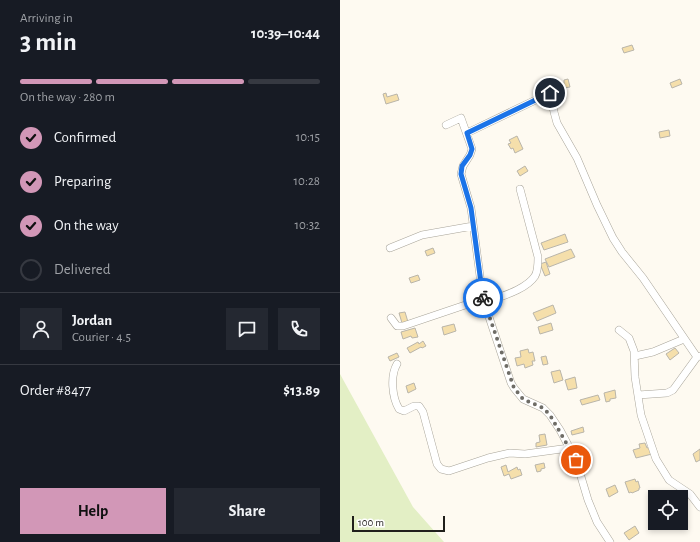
<!DOCTYPE html>
<html lang="en">
<head>
<meta charset="utf-8">
<style>
	body { margin:0; font-family:"Alegreya Sans",sans-serif; background:#242831; color:#f1f3f6; height:100vh; display:flex; flex-direction:column; font-size:15px; white-space:nowrap }
	* { box-sizing:border-box; margin:0 }
	p { font-size:13px; color:#9ea1a6 }
	.icon { flex:none; width:22px; height:22px; fill:none; stroke:currentColor; stroke-width:2; stroke-linecap:round; stroke-linejoin:round }
	.map { position:relative; flex:1; overflow:hidden }
	.drawer { display:flex; flex-direction:column; background:#171b24; width:340px }
	.drawer>* { flex:none }
	.buttons { position:absolute; left:308px; top:490px; display:grid; gap:8px }
	.buttons a { display:grid; place-items:center; width:40px; height:40px; border-radius:0px; background:#171b24; box-shadow:0 2px 6px #0003; font-size:20px }
	.scale { position:absolute; left:12px; bottom:10px; width:93px; box-sizing:border-box; padding-left:4px; border:2px solid #201f1b; border-top:0; font-size:11px; line-height:14px; white-space:nowrap; color:#201f1b; -webkit-text-stroke:3px #fff; paint-order:stroke }
	.pin { position:absolute; display:grid; place-items:center; width:34px; height:34px; color:#fff; margin:-17px; border:2px solid #fff; border-radius:50%; box-shadow:0 1px 4px #0007 }
	.courier { position:absolute; display:grid; place-items:center; width:40px; height:40px; margin:-20px; border:3px solid #1a73e8; border-radius:50%; background:#fff; color:#222; box-shadow:0 1px 5px #0007 }
	.summary em { font-style:normal; font-weight:700 }
	.summary div { display:flex; flex-direction:column-reverse }
	.summary { display:flex; align-items:center; justify-content:space-between; height:68px; padding:0 20px }
	h1 { font-size:26px; font-weight:700; line-height:30px }
	.bar { display:grid; grid-template-columns:repeat(4,1fr); gap:6px 4px; align-content:center; height:48px; padding:0 20px }
	.bar i { height:5px; border-radius:3px; background:#363941 }
	.bar .active { background:#d297b7 }
	.bar p { grid-column:span 4 }
	.line { display:flex; align-items:center; gap:10px; padding:0 20px; border-top:1px solid #363941 }
	.line div { flex:1 }
	.round { display:grid; place-items:center; flex:none; width:42px; height:42px; border-radius:0px; background:#242831 }
	ol { padding:0 20px; list-style:none }
	li { display:flex; align-items:center; gap:12px; height:44px }
	li p { margin-inline-start:auto }
	li .icon { padding:4px; border-radius:50%; background:#d297b7; color:#111; stroke-width:4 }
	li:last-child { color:#9ea1a6 }
	li i { width:22px; height:22px; border:2px solid #363941; border-radius:50% }
	.primary-button { display:flex; gap:8px; margin-top:auto; padding:8px 20px }
	.primary-button a { flex:1; height:46px; border-radius:0px; background:#d297b7; color:#111; font-size:16px; font-weight:700; line-height:46px; text-align:center }
	.primary-button a+a { background:#242831; color:#f1f3f6 }
	main { display:flex; flex:1; min-height:0 }
	.map>svg:first-child { display:block }
	.green { fill:#e3efc5 }
	.building { fill:#f5dfab; stroke:#b9b5aa }
	.lines { fill:none; stroke-linecap:round; stroke-linejoin:round }
	.minor-casing { stroke:#a8a499; stroke-width:8 }
	.minor { stroke:#fff; stroke-width:7 }
	.done { stroke:#6e6c66; stroke-width:4; stroke-dasharray:0 7.2 }
	.route { stroke:#1a73e8; stroke-width:5 }
</style>
</head>
<body>
<main>
<section class="drawer">
<div class="summary"><div><h1>3 min</h1><p>Arriving in</p></div><em>10:39–10:44</em></div>
<div class="bar"><i class="active"></i><i class="active"></i><i class="active"></i><i></i><p>On the way · 280 m</p></div>
<ol>
<li><svg class="icon" aria-label="check" viewBox="0 0 24 24"><path d="M5 12l5 5 9-10"/></svg>Confirmed<p>10:15</p></li>
<li><svg class="icon" aria-label="check" viewBox="0 0 24 24"><path d="M5 12l5 5 9-10"/></svg>Preparing<p>10:28</p></li>
<li><svg class="icon" aria-label="check" viewBox="0 0 24 24"><path d="M5 12l5 5 9-10"/></svg>On the way<p>10:32</p></li>
<li><i></i>Delivered</li>
</ol>
<div class="line" style="height:72px"><a class="round"><svg class="icon" aria-label="person" viewBox="0 0 24 24"><circle cx="12" cy="8" r="4"/><path d="M4 21q1-7 8-7t8 7"/></svg></a><div><b>Jordan</b><p>Courier · 4.5</p></div><a class="round"><svg class="icon" aria-label="chat" viewBox="0 0 24 24"><path d="M4 5h16v11H9l-5 4z"/></svg></a><a class="round"><svg class="icon" aria-label="phone" viewBox="0 0 24 24"><path d="M5 4h4l2 5-3 2q2 4 5 5l2-3 5 2v4C11 20 4 13 5 4z"/></svg></a></div>
<div class="line" style="height:52px"><div>Order #8477</div><b>$13.89</b></div>
<div class="primary-button"><a>Help</a><a>Share</a></div>
</section>
<div class="map">
<svg width="360" height="542" viewBox="0 0 360 542">
	<rect width="100%" height="100%" fill="#fefaf1"/>
	<!-- green -->
	<path class="green" d="M0 374 73 507 104 542H0Z"/>
	<!-- building -->
	<path class="building" d="M292 45 294 50 284 53 282 48Z
		M228 79 230 87 224 88V80Z
		M340 79 342 84 332 88 330 83Z
		M46 93 47 97 57 94 59 100 46 104 43 94Z
		M329 130 330 136 320 138 319 132Z
		M177 136 183 149 175 153 173 148 171 149 168 144 171 143 169 140Z
		M185 166 188 171 180 176 177 171Z
		M225 234 228 242 204 250 201 243Z
		M93 248 95 253 87 256 85 251Z
		M231 249 235 257 209 267 205 259Z
		M206 262 210 274 205 276 200 264Z
		M78 275 80 280 71 283 69 278Z
		M213 305 216 313 197 321 193 313Z
		M65 312 68 322 62 323 59 313Z
		M211 323 213 330 200 334 198 327Z
		M114 324 116 331 104 335 102 327Z
		M75 328 78 337 72 338 71 336 63 339 61 332Z
		M83 341 86 346 82 348 81 347 70 353 67 348 78 342 79 344Z
		M335 348 339 353 330 360 326 354Z
		M188 349 189 353 193 352 195 361H192L193 365 185 368 184 364 177 366 175 358 181 357 180 351Z
		M57 353 59 357 50 361 48 357Z
		M206 356 208 364 203 365 201 357Z
		M220 370 223 380 214 383 211 372Z
		M235 377 237 388 228 390 225 380Z
		M74 383 76 389 68 393 66 386Z
		M275 390 276 398 270 399V401L266 402 264 393Z
		M258 395 260 400 242 405 240 400Z
		M243 427 244 432 232 435 231 431Z
		M205 434 207 445 196 447V443L200 442 199 435Z
		M305 443 307 448 310 447 312 454 296 458 293 450 300 448 299 444Z
		M360 449V460L356 462 353 454Z
		M204 463 205 468 201 469V471L197 472 195 465Z
		M166 465 168 472 177 467 178 470 180 469 182 475 171 479 169 474 164 476 161 467Z
		M295 479 296 482 298 481 300 488H299V490L292 493 291 492 289 493 285 482Z
		M275 485 278 492 269 497 266 489Z
		M295 526 299 533 289 540 284 533Z"/>
	<g class="lines">
		<defs>
			<path id="minor" d="M106 125 121 118 132 149 130 155 123 166 121 174 131 208 143 299 171 383 174 388 183 399 203 408 210 415 220 430 236 460 248 500 257 522 270 542
				M127 133 210 93 214 112 217 123 237 158 257 205 273 238 282 252 303 278 357 357
				M50 248 82 235 133 226
				M144 303C159 297 186 290 195 276 198 271 198 263 198 257L180 189
				M51 318 57 326H63L143 299
				M279 330 289 338 294 351 295 377 301 415 316 459 329 480 350 494 360 507
				M295 356 313 352 344 339
				M57 364C50 376 52 397 59 409L64 411 74 406H79L83 412 97 464 101 469 109 471 148 458 170 453 185 454 229 448
				M298 395 327 393 333 390 357 357 360 356"/>
		</defs>
		<!-- minor casing -->
		<use href="#minor" class="minor-casing"/>
		<!-- minor -->
		<use href="#minor" class="minor"/>
	</g>
	<g class="lines">
		<!-- done -->
		<path class="done" d="M143 298 174 388 183 399 203 408 210 415 236 460"/>
		<!-- route -->
		<path class="route" d="M143 298 131 208 121 174 122 166 130 155 132 149 127 133 210 93"/>
	</g>
</svg>
<div class="buttons">
<a><svg class="icon" aria-label="locate" viewBox="0 0 24 24"><circle cx="12" cy="12" r="6"/><path d="M12 2v4M12 18v4M2 12h4M18 12h4"/></svg></a>
</div>
<div class="scale">100 m</div>
<div class="pin" style="left:236px;top:460px;background:#ea580c"><svg class="icon" aria-label="bag" viewBox="0 0 24 24"><path d="M5 8h14l-1 12H6zM9 8a3 3 0 0 1 6 0"/></svg></div>
<div class="pin" style="left:210px;top:93px;background:#1f2937"><svg class="icon" aria-label="home" viewBox="0 0 24 24"><path d="M3 11l9-7 9 7M6 9v11h12V9"/></svg></div>
<div class="courier" style="left:143px;top:298px"><svg class="icon" aria-label="bike" viewBox="0 0 24 24"><circle cx="6" cy="16" r="4"/><circle cx="18" cy="16" r="4"/><path d="M6 16l4-8h5l3 8M10 8l3 8H6M13 5h3"/></svg></div>
</div>
</main>
</body>
</html>
